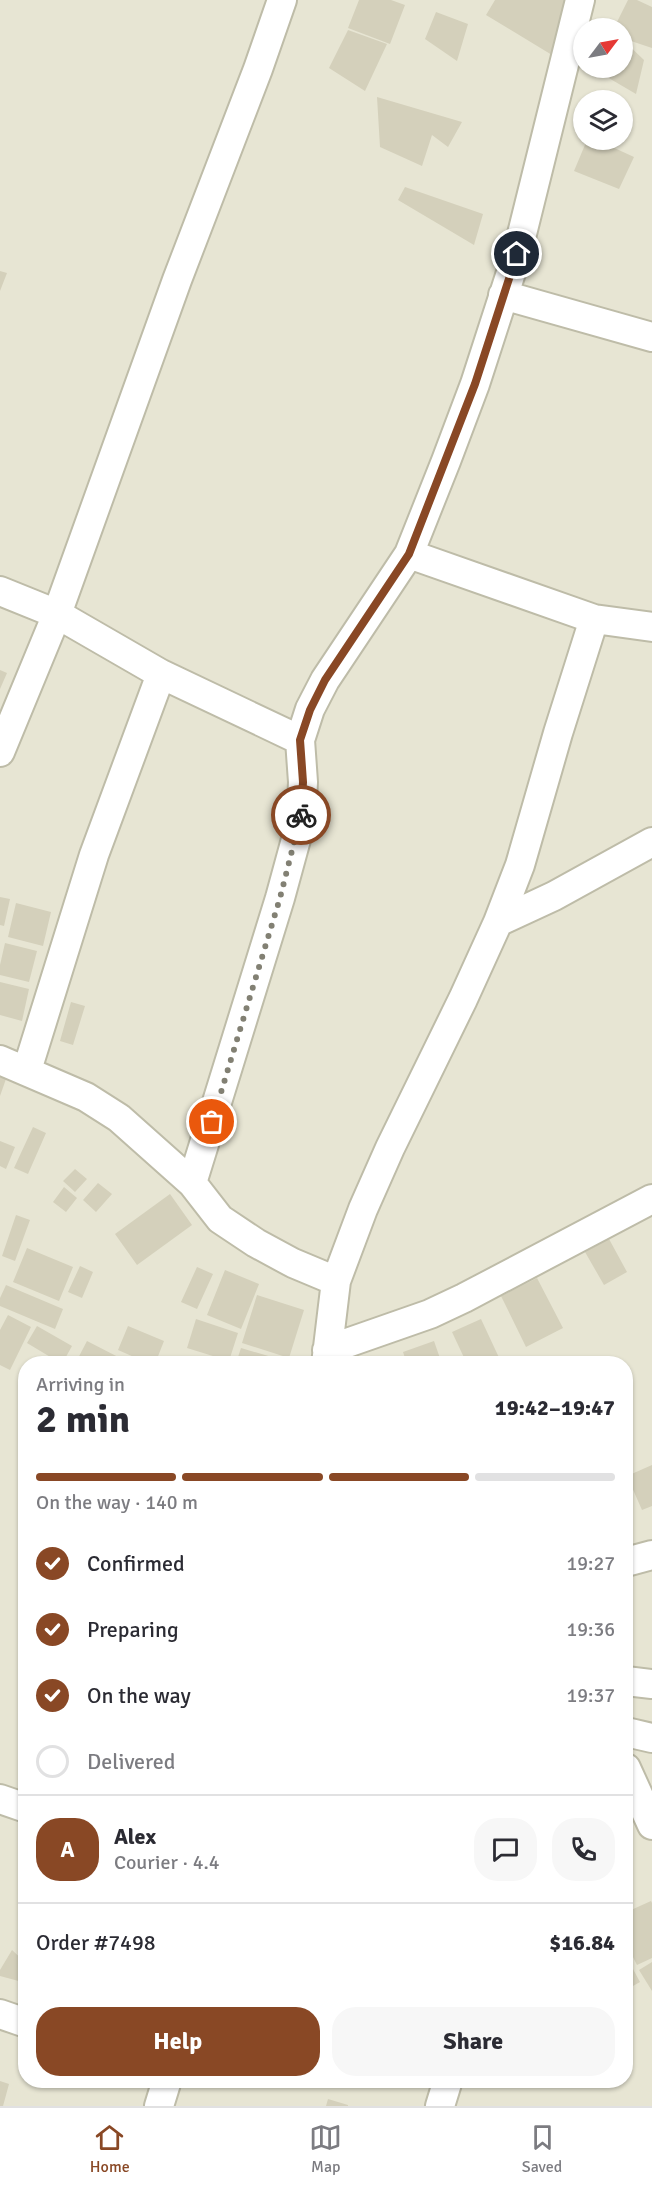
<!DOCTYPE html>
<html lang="en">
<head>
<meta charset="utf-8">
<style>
	body { margin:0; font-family:Signika,sans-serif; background:#f7f7f7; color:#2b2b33; height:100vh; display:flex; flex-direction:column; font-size:22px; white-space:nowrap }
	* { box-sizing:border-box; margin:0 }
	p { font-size:20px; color:#7c7c81 }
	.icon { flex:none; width:33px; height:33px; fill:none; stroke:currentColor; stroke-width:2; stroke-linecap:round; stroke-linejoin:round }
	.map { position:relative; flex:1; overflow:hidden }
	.details { position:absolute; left:18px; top:1356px; width:615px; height:732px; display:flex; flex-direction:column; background:#fff; border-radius:24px; box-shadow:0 2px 4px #0004 }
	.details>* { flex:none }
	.needle { width:39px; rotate:58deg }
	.tools { position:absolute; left:573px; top:18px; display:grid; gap:12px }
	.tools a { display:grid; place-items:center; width:60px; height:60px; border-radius:50%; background:#fff; box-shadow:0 2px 4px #0004; font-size:30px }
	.pin { position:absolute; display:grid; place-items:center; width:51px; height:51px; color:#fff; margin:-26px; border:3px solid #fff; border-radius:50%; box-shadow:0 2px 6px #0007 }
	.courier { position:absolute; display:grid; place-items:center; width:60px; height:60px; margin:-30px; border:4px solid #894825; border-radius:50%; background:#fff; color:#222; box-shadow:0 2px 8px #0007 }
	.head em { font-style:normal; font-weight:700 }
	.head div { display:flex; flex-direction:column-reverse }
	.head { display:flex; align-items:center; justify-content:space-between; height:102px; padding:0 18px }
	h1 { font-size:39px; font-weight:700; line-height:45px }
	.bar { display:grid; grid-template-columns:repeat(4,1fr); gap:9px 6px; align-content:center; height:72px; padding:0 18px }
	.bar i { height:8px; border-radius:4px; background:#e1e1e2 }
	.bar .current { background:#894825 }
	.bar p { grid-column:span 4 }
	.line { display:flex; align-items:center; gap:15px; padding:0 18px; border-top:2px solid #e1e1e2 }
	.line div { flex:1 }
	.round { display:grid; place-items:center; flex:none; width:63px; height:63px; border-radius:24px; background:#f7f7f7 }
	ol { padding:0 18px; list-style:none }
	li { display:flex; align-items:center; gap:18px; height:66px }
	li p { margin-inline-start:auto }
	li .icon { padding:6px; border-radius:50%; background:#894825; color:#fff; stroke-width:4 }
	li:last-child { color:#7c7c81 }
	li i { width:33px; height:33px; border:3px solid #e1e1e2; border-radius:50% }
	.action { display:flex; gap:12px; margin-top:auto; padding:12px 18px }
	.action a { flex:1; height:69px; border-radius:24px; background:#894825; color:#fff; font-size:24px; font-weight:700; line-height:69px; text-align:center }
	.action a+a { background:#f7f7f7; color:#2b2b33 }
	.tab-bar { display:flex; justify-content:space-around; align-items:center; height:84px; border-top:2px solid #e1e1e2; background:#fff; font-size:16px; color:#7c7c81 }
	.tab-bar a { display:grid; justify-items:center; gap:3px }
	.tab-bar .current { color:#894825 }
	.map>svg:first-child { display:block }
	.residential { fill:#e7e5d3; fill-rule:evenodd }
	.building { fill:#d4d0bb }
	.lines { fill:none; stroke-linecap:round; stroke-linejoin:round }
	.minor-casing { stroke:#bebca8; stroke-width:32 }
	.minor { stroke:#fff; stroke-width:28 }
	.done { stroke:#828073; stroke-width:6; stroke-dasharray:0 10.8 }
	.route { stroke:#894825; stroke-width:8 }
</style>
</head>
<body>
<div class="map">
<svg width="652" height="2106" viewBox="0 0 652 2106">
	<rect width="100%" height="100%" fill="#f3f2e5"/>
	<!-- residential -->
	<path class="residential" d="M0 0H652V2106H0ZM584 28H622V68H584ZM584 100H622V140H584ZM26 1364H626V2080H26Z"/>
	<!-- building -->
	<path class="building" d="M359 0H391L405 5 390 44 348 28Z
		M495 0H565L552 55 486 15Z
		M628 0H637L652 7V48L622 38V28H614Z
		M436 12 468 24 457 61 425 39Z
		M348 30 387 44 365 91 329 68Z
		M622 39 644 60 636 94 607 77 610 68H622Z
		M377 97 462 122 448 147 432 135 422 166 380 147Z
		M587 140H597L634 157 619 189 574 171Z
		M405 187 483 214 474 245 398 200Z
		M0 271 7 273 0 291Z
		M0 670 7 673 0 689Z
		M0 897 10 899 4 926 0 925Z
		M16 903 51 912 43 946 8 937Z
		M5 943 37 951 29 982 0 975V965Z
		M0 982 29 989 22 1021 0 1015Z
		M71 1002 85 1006 73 1045 60 1041Z
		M0 1077 6 1079 0 1096Z
		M33 1127 46 1133 28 1174 14 1168Z
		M0 1141 15 1147 6 1169 0 1166Z
		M75 1169 87 1179 75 1192 63 1181Z
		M98 1183 112 1194 96 1212 83 1200Z
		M64 1187 77 1198 66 1212 53 1202Z
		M170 1194 192 1225 137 1265 115 1234Z
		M16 1215 30 1220 15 1261 2 1256Z
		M609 1239 627 1272 604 1285 585 1252Z
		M27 1248 73 1267 59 1301 13 1282Z
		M80 1266 93 1272 82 1298 68 1292Z
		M197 1267 213 1274 197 1309 181 1302Z
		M225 1270 259 1284 241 1329 207 1315Z
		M537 1278 563 1328 526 1347 501 1296Z
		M6 1285 63 1309 55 1329 0 1306V1298Z
		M257 1295 304 1310 289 1358 242 1343Z
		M8 1315 31 1327 10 1370 0 1365V1330Z
		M196 1319 238 1333 229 1361 187 1348Z
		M481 1319 502 1364H467L452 1332Z
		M37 1326 72 1346 62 1364 27 1343Z
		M128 1326 164 1341 155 1364H150L118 1350Z
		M87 1341 124 1360 122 1364H75Z
		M434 1341 442 1364H407L403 1352Z
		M241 1348 292 1363V1364L236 1363Z
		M652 1465V1506L642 1510 627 1476Z
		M626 1898 631 1910 651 1901 652 1903V1958L637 1965 626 1943Z
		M12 1950 26 1963V1983L0 1976V1970Z
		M626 1956 640 1982 626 1990Z
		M652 1962V1991L639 1970Z
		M0 2081 9 2084 3 2106H0Z
		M328 2099 348 2105V2106H326Z"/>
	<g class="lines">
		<defs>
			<path id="minor" d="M503 295 652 337
				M409 554 594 619 652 627
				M0 591 57 614 161 674 300 740
				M0 752 57 614 177 280 258 69 282 0
				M498 922 554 896 652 842
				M0 1060 86 1097 119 1118 192 1183 220 1219 256 1243 293 1263 336 1281
				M27 1070 94 855 161 674
				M192 1183 280 898 301 821 303 782 300 740 310 709 325 680 409 554 446 461 475 384 517 254 580 0
				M327 1350 430 1314 464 1298 652 1199
				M326 1364 336 1281 363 1209 390 1148 463 999 498 922 520 865 558 733 594 619
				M626 1562 652 1555
				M626 1681 652 1684
				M626 1732 652 1738
				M626 1768 652 1825
				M0 1799 26 1808
				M0 2014 26 2023
				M159 2106 167 2080
				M440 2106 448 2080"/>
		</defs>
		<!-- minor casing -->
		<use href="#minor" class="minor-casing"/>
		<!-- minor -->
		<use href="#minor" class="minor"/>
	</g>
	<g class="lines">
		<!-- done -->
		<path class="done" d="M212 1122 280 898 301 815"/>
		<!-- route -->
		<path class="route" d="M301 815 303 782 300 740 310 710 325 680 409 554 475 384 517 254"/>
	</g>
</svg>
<div class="tools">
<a><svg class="needle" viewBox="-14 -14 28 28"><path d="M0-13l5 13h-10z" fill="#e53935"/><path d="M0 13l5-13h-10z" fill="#7c7c81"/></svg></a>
<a><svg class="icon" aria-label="layers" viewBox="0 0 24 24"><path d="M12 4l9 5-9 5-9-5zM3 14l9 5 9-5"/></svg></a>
</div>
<div class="pin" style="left:212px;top:1122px;background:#ea580c"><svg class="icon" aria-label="bag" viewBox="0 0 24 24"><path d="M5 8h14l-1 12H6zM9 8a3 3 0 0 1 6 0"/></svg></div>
<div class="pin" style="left:517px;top:254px;background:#1f2937"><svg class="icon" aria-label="home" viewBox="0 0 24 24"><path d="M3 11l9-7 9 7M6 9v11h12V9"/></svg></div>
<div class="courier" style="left:301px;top:815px"><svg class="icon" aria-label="bike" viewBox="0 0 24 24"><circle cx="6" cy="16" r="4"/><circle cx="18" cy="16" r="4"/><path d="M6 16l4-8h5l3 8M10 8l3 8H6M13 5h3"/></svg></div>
<section class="details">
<div class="head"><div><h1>2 min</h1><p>Arriving in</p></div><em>19:42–19:47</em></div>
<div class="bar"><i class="current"></i><i class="current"></i><i class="current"></i><i></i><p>On the way · 140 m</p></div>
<ol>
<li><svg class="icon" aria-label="check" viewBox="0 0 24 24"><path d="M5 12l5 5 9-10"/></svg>Confirmed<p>19:27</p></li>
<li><svg class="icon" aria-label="check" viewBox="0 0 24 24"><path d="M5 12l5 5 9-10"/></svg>Preparing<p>19:36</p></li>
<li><svg class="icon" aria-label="check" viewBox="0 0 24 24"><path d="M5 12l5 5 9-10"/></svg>On the way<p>19:37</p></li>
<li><i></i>Delivered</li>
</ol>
<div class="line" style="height:108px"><b class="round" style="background:#894825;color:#fff">A</b><div><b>Alex</b><p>Courier · 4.4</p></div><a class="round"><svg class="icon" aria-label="chat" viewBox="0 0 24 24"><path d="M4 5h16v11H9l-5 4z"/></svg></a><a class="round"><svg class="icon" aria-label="phone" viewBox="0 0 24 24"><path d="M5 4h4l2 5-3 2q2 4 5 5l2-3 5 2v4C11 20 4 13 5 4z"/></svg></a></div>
<div class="line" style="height:78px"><div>Order #7498</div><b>$16.84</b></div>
<div class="action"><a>Help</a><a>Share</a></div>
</section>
</div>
<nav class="tab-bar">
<a class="current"><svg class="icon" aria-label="home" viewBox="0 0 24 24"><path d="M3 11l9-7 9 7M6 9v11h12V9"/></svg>Home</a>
<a><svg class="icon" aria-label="map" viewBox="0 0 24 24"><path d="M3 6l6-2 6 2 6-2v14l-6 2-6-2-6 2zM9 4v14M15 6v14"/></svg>Map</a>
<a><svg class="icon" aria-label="saved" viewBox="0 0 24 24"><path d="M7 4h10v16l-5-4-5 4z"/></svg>Saved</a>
</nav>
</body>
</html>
